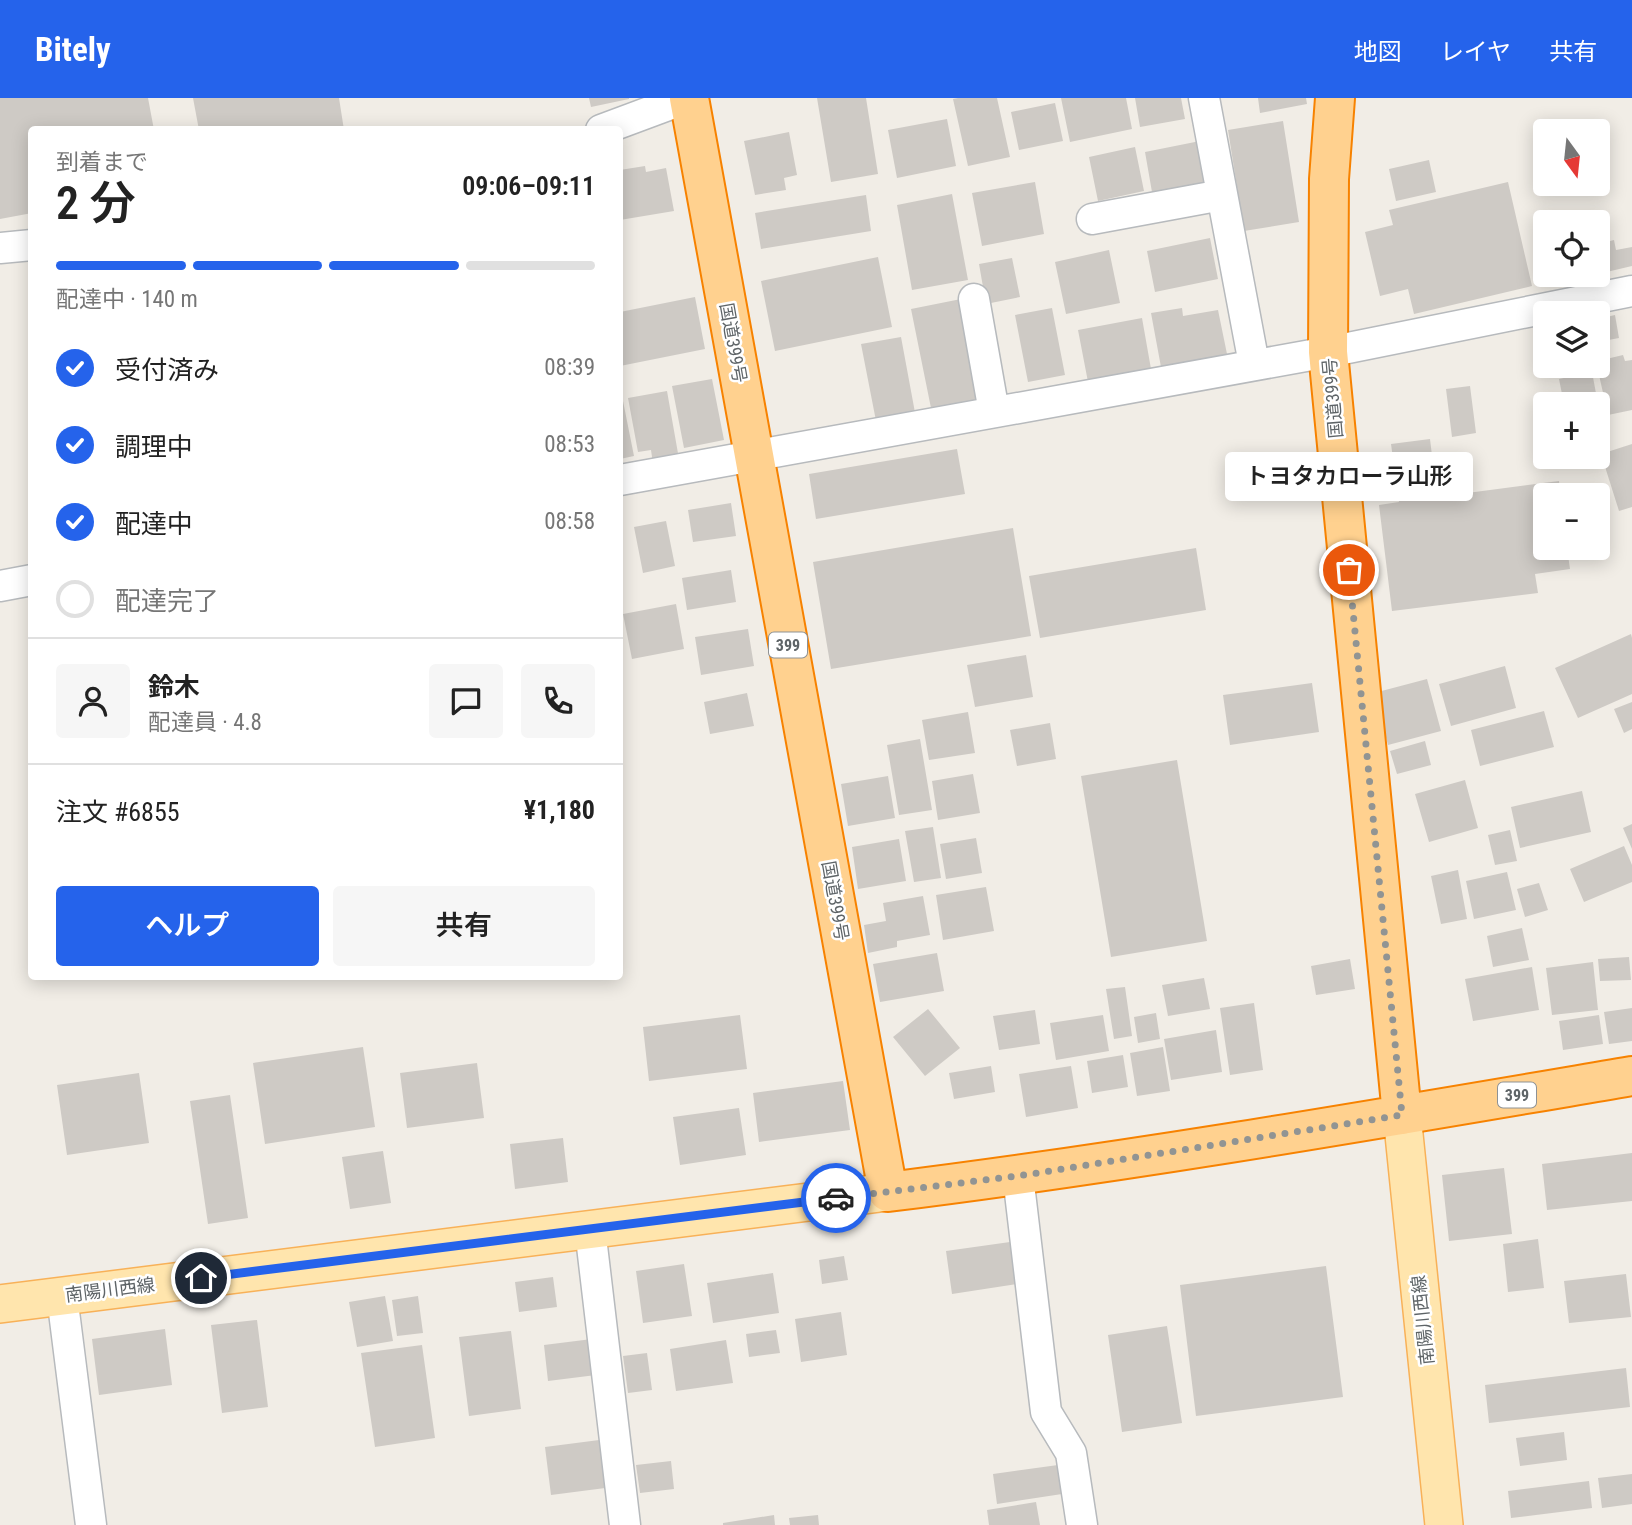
<!DOCTYPE html>
<html lang="ja">
<head>
<meta charset="utf-8">
<style>
	body { margin:0; font-family:"Roboto Condensed","Noto Sans JP",sans-serif; background:#f6f6f6; color:#222; height:100vh; display:flex; flex-direction:column; font-size:26px; white-space:nowrap }
	* { box-sizing:border-box; margin:0 }
	p { font-size:23px; color:#767676 }
	.icon { flex:none; width:38px; height:38px; fill:none; stroke:currentColor; stroke-width:2; stroke-linecap:round; stroke-linejoin:round }
	.map { position:relative; flex:1; overflow:hidden }
	.details { position:absolute; left:28px; top:28px; width:595px; height:854px; display:flex; flex-direction:column; background:#fff; border-radius:7px; box-shadow:0 4px 18px #0003 }
	.details>* { flex:none }
	.needle { width:46px; rotate:165deg }
	.fabs { position:absolute; left:1533px; top:21px; display:grid; gap:14px }
	.fabs a { display:grid; place-items:center; width:77px; height:77px; border-radius:7px; background:#fff; box-shadow:0 4px 18px #0003; font-size:35px }
	.pin { position:absolute; display:grid; place-items:center; width:60px; height:60px; color:#fff; margin:-30px; border:4px solid #fff; border-radius:50%; box-shadow:0 2px 7px #0007 }
	.courier { position:absolute; display:grid; place-items:center; width:70px; height:70px; margin:-35px; border:5px solid #2563eb; border-radius:50%; background:#fff; color:#222; box-shadow:0 2px 9px #0007 }
	.bubble { position:absolute; height:49px; border-radius:7px; background:#fff; box-shadow:0 4px 18px #0003; font-size:23px; font-weight:600; line-height:49px; text-align:center }
	.head em { font-style:normal; font-weight:600 }
	.head div { display:flex; flex-direction:column-reverse }
	.head { display:flex; align-items:center; justify-content:space-between; height:119px; padding:0 28px }
	h1 { font-size:46px; font-weight:600; line-height:52px }
	.bar { display:grid; grid-template-columns:repeat(4,1fr); gap:10px 7px; align-content:center; height:84px; padding:0 28px }
	.bar i { height:9px; border-radius:5px; background:#e0e0e0 }
	.bar .active { background:#2563eb }
	.bar p { grid-column:span 4 }
	.line { display:flex; align-items:center; gap:18px; padding:0 28px; border-top:2px solid #e0e0e0 }
	.line div { flex:1 }
	.round { display:grid; place-items:center; flex:none; width:74px; height:74px; border-radius:7px; background:#f6f6f6 }
	ol { padding:0 28px; list-style:none }
	li { display:flex; align-items:center; gap:21px; height:77px }
	li p { margin-inline-start:auto }
	li .icon { padding:7px; border-radius:50%; background:#2563eb; color:#fff; stroke-width:4 }
	li:last-child { color:#767676 }
	li i { width:38px; height:38px; border:4px solid #e0e0e0; border-radius:50% }
	.button { display:flex; gap:14px; margin-top:auto; padding:14px 28px }
	.button a { flex:1; height:80px; border-radius:7px; background:#2563eb; color:#fff; font-size:28px; font-weight:600; line-height:80px; text-align:center }
	.button a+a { background:#f6f6f6; color:#222 }
	header { display:flex; align-items:center; gap:42px; box-sizing:border-box; height:98px; padding:0 35px; background:#2563eb; color:#fff }
	header strong { font-size:33px }
	nav { display:flex; gap:38px; margin-inline-start:auto; font-size:24px }
	.map>svg:first-child { display:block }
	.building { fill:#cecac5 }
	.lines { fill:none; stroke-linecap:round; stroke-linejoin:round }
	.minor-casing { stroke:#b7babd; stroke-width:33 }
	.major-casing { stroke:#f8b158; stroke-width:40 }
	.highway-casing { stroke:#f78200; stroke-width:42 }
	.minor { stroke:#fff; stroke-width:30 }
	.major { stroke:#ffe5ad; stroke-width:37 }
	.highway { stroke:#ffd18f; stroke-width:38 }
	.done { stroke:#919493; stroke-width:7; stroke-dasharray:0 12.6 }
	.route { stroke:#2563eb; stroke-width:9 }
	.labels { text-anchor:middle; stroke-width:5; stroke-linejoin:round; paint-order:stroke }
	.shield { fill:#fff; stroke:#8e9295; stroke-width:2 }
	.shield-label { font-size:16px; font-weight:bold; fill:#5e6467 }
	.street-label { font-size:18px; fill:#5e6467; stroke:#fff }
</style>
</head>
<body>
<header>
<strong>Bitely</strong>
<nav><a>地図</a><a>レイヤ</a><a>共有</a></nav>
</header>
<div class="map">
<svg width="1632" height="1427" viewBox="0 0 1632 1427">
	<rect width="100%" height="100%" fill="#f1ede6"/>
	<!-- building -->
	<path class="building" d="M0 0H148L154 32H32V115L0 121Z
		M193 0H339L344 32H199Z
		M589 0H629V1L591 9Z
		M817 0H866L878 76 831 84Z
		M958 0H997L1010 59 968 68 953 1Z
		M1061 0H1126L1132 31 1070 44Z
		M1135 0H1181L1185 21 1140 29Z
		M1258 0H1306L1307 6 1260 15Z
		M1055 5 1063 43 1019 52 1011 14Z
		M947 21 956 68 897 80 888 32Z
		M1283 23 1299 124 1244 133 1228 32Z
		M1581 26 1583 33H1557V32Z
		M789 34 797 77 784 80 786 92 755 97 744 43Z
		M1200 43 1208 84 1152 94 1145 54Z
		M1135 49 1144 93 1098 103 1089 59Z
		M1429 62 1436 94 1396 103 1389 71Z
		M645 68 646 74 666 70 674 113 620 122V72Z
		M1035 84 1044 136 982 148 972 95Z
		M1508 84 1532 188 1414 216 1408 191 1380 198 1365 134 1393 127 1389 112Z
		M952 96 968 182 912 192 897 107Z
		M866 97 871 133 761 151 755 115Z
		M1210 140 1218 181 1155 194 1147 153Z
		M1614 142 1616 152 1632 149V168L1598 176V146Z
		M1109 152 1120 205 1066 216 1055 164Z
		M878 159 892 229 775 253 761 183Z
		M1012 160 1020 199 986 206 979 166Z
		M695 199 705 251 620 268V214Z
		M961 201 982 306 932 315 911 211Z
		M1052 210 1065 277 1028 284 1015 217Z
		M1182 210 1183 218 1218 212 1227 256 1161 269 1151 215Z
		M1615 217 1619 240 1598 244V221Z
		M1142 220 1151 271 1088 284 1078 232Z
		M901 239 916 320 877 328 861 246Z
		M1623 257 1625 263 1632 262V312L1608 317 1597 268 1598 263Z
		M1592 274 1598 306H1564L1559 281Z
		M712 281 724 342 684 350 672 288Z
		M1470 288 1476 335 1452 339 1446 291Z
		M620 293H621L634 358 620 361Z
		M667 293 679 361 653 366 651 352 638 354 628 300Z
		M1430 341 1437 399 1559 383 1560 397H1545V450H1567L1570 471 1535 476 1538 495 1392 513 1379 407 1399 404 1391 346Z
		M1632 346V409L1619 413 1601 356Z
		M957 351 965 396 816 421 809 376Z
		M731 405 736 438 693 444 688 412Z
		M666 423 675 468 643 475 634 429Z
		M1013 430 1031 538 831 571 813 464Z
		M1196 450 1206 512 1040 540 1029 478Z
		M731 472 736 504 687 512 682 480Z
		M676 506 684 551 632 561 623 516Z
		M748 531 754 568 701 577 695 539Z
		M1631 536 1632 540V596L1578 620 1555 570Z
		M1026 557 1033 599 975 609 967 567Z
		M1505 568 1516 610 1451 628 1439 586Z
		M1427 581 1441 633 1388 647 1374 595Z
		M1312 585 1319 634 1230 647 1223 597Z
		M747 595 754 628 710 636 704 604Z
		M1632 604V631L1624 635 1614 611Z
		M1544 613 1554 649 1480 668 1471 632Z
		M968 614 975 655 929 662 922 622Z
		M1050 625 1056 661 1017 668 1010 632Z
		M920 641 932 712 899 717 887 647Z
		M1425 643 1431 667 1397 676 1390 653Z
		M1177 662 1207 843 1111 859 1081 678Z
		M973 676 980 715 938 722 932 683Z
		M888 678 895 720 848 728 841 686Z
		M1465 682 1478 730 1429 744 1415 696Z
		M1582 693 1591 734 1520 750 1511 709Z
		M1632 726V751L1623 730Z
		M933 729 941 780 914 784 905 733Z
		M1510 732 1517 763 1495 767 1488 737Z
		M976 740 982 775 946 781 940 746Z
		M899 741 906 783 858 791 852 749Z
		M1624 748 1632 767V784L1584 804 1570 771Z
		M1458 772 1467 821 1441 826 1431 778Z
		M1507 774 1516 812 1474 821 1466 783Z
		M1539 785 1548 812 1525 819 1517 791Z
		M986 789 994 833 943 842 936 797Z
		M923 798 930 837 897 843V849L868 855 864 827 886 823 883 805Z
		M1522 830 1529 862 1493 869 1487 838Z
		M937 855 944 893 880 904 873 866Z
		M1629 859 1631 882 1600 883 1598 861Z
		M1350 861 1355 891 1316 897 1311 868Z
		M1593 864 1598 912 1552 917 1546 870Z
		M1532 869 1539 912 1473 923 1465 881Z
		M1204 880 1210 911 1168 918 1162 887Z
		M1125 889 1132 938 1114 941 1106 891Z
		M1254 905 1263 972 1230 977 1220 910Z
		M1632 910V943L1609 946 1604 914Z
		M928 911 960 950 925 978 893 939Z
		M1035 912 1040 946 999 952 993 918Z
		M1156 915 1160 941 1138 945 1134 919Z
		M740 917 747 971 649 983 643 929Z
		M1103 917 1109 953 1056 962 1050 925Z
		M1599 917 1603 946 1563 952 1559 923Z
		M1216 932 1222 974 1171 982 1164 941Z
		M363 949 375 1029 265 1046 253 965Z
		M1163 949 1170 993 1137 998 1130 955Z
		M1123 957 1128 989 1092 995 1087 963Z
		M477 965 484 1020 407 1030 400 975Z
		M991 968 995 994 954 1001 949 975Z
		M1071 968 1078 1010 1026 1019 1019 976Z
		M139 975 149 1045 67 1057 57 987Z
		M843 983 850 1032 759 1044 753 995Z
		M230 997 248 1120 208 1126 190 1003Z
		M739 1010 746 1057 680 1067 673 1019Z
		M563 1040 568 1084 515 1091 510 1046Z
		M383 1053 391 1105 350 1111 342 1059Z
		M1632 1055V1103L1547 1112 1542 1066Z
		M1504 1070 1512 1136 1449 1143 1442 1077Z
		M1538 1141 1544 1190 1508 1194 1503 1146Z
		M1010 1144 1017 1186 952 1196 946 1153Z
		M844 1158 848 1182 822 1186 819 1162Z
		M684 1166 692 1218 643 1225 636 1173Z
		M1326 1168 1343 1299 1196 1318 1180 1187Z
		M773 1175 779 1215 713 1225 707 1185Z
		M1626 1176 1631 1219 1569 1225 1564 1183Z
		M553 1179 557 1209 519 1214 515 1184Z
		M385 1198 393 1243 357 1249 349 1204Z
		M418 1198 423 1235 397 1238 392 1202Z
		M841 1214 847 1257 801 1264 795 1221Z
		M257 1222 268 1309 222 1315 211 1227Z
		M1167 1228 1182 1325 1122 1334 1108 1237Z
		M165 1231 172 1287 99 1297 92 1241Z
		M776 1232 780 1255 749 1259 746 1236Z
		M511 1233 521 1311 469 1318 459 1239Z
		M592 1241 596 1277 548 1283 544 1247Z
		M726 1242 733 1285 676 1293 670 1251Z
		M422 1247 435 1340 375 1349 361 1255Z
		M647 1255 652 1292 628 1295 623 1258Z
		M1626 1270 1630 1309 1489 1325 1485 1287Z
		M1564 1334 1567 1362 1520 1368 1516 1340Z
		M607 1341 613 1389 551 1397 545 1349Z
		M671 1363 674 1391 640 1395 636 1367Z
		M1058 1367 1062 1396 997 1406 993 1376Z
		M1632 1376V1406L1602 1410 1598 1380Z
		M1589 1383 1592 1410 1511 1420 1508 1393Z
		M1036 1404 1040 1427H989L987 1412Z
		M774 1417 775 1427H723V1425Z
		M818 1417 819 1427H790L789 1420Z"/>
	<g class="lines">
		<defs>
			<path id="minor" d="M1204 0 1254 266
				M601 32 687 0
				M1092 121 1222 97
				M0 150 32 147
				M974 201 994 314
				M620 382 1328 254 1632 193
				M0 488 32 482
				M1018 1078 1046 1314 1071 1355 1082 1427
				M590 1131 625 1427
				M62 1198 91 1427"/>
			<path id="major" d="M1402 1017 1444 1427
				M0 1206 888 1094"/>
			<path id="highway" d="M689 0 888 1094C1137 1063 1384 1020 1632 978
				M1335 0 1329 81 1328 254 1402 1017"/>
		</defs>
		<!-- minor casing -->
		<use href="#minor" class="minor-casing"/>
		<!-- major casing -->
		<use href="#major" class="major-casing"/>
		<!-- highway casing -->
		<use href="#highway" class="highway-casing"/>
		<!-- minor -->
		<use href="#minor" class="minor"/>
		<!-- major -->
		<use href="#major" class="major"/>
		<!-- highway -->
		<use href="#highway" class="highway"/>
	</g>
	<g class="lines">
		<!-- done -->
		<path class="done" d="M836 1100 1018 1078 1402 1017 1349 472"/>
		<!-- route -->
		<path class="route" d="M201 1180 836 1100"/>
	</g>
	<g class="labels">
		<!-- shield labels -->
		<g class="shield">
			<rect x="769" y="534.5" width="38" height="25" rx="5"/>
			<rect x="1498" y="984.5" width="38" height="25" rx="5"/>
		</g>
		<g class="shield-label">
			<text x="788" y="553">399</text>
			<text x="1517" y="1003">399</text>
		</g>
		<!-- street labels -->
		<g class="street-label">
			<text transform="translate(733 245) rotate(80)" y="6">国道399号</text>
			<text transform="translate(1333 300) rotate(-95)" y="6">国道399号</text>
			<text transform="translate(835 803) rotate(80)" y="6">国道399号</text>
			<text transform="translate(110 1192) rotate(-7)" y="6">南陽川西線</text>
			<text transform="translate(1423 1222) rotate(-96)" y="6">南陽川西線</text>
		</g>
	</g>
</svg>
<div class="fabs">
<a><svg class="needle" viewBox="-14 -14 28 28"><path d="M0-13l5 13h-10z" fill="#e53935"/><path d="M0 13l5-13h-10z" fill="#767676"/></svg></a>
<a><svg class="icon" aria-label="locate" viewBox="0 0 24 24"><circle cx="12" cy="12" r="6"/><path d="M12 2v4M12 18v4M2 12h4M18 12h4"/></svg></a>
<a><svg class="icon" aria-label="layers" viewBox="0 0 24 24"><path d="M12 4l9 5-9 5-9-5zM3 14l9 5 9-5"/></svg></a>
<a>+</a>
<a>−</a>
</div>
<div class="pin" style="left:1349px;top:472px;background:#ea580c"><svg class="icon" aria-label="bag" viewBox="0 0 24 24"><path d="M5 8h14l-1 12H6zM9 8a3 3 0 0 1 6 0"/></svg></div>
<div class="pin" style="left:201px;top:1180px;background:#1f2937"><svg class="icon" aria-label="home" viewBox="0 0 24 24"><path d="M3 11l9-7 9 7M6 9v11h12V9"/></svg></div>
<div class="courier" style="left:836px;top:1100px"><svg class="icon" aria-label="car" viewBox="0 0 24 24"><path d="M5 17H2v-5l4-1 3-4h7l3 4 3 1v5h-3M9 17h6M6 11h13"/><circle cx="7" cy="17" r="2"/><circle cx="17" cy="17" r="2"/></svg></div>
<div class="bubble" style="left:1225px;top:354px;width:248px">トヨタカローラ山形</div>
<section class="details">
<div class="head"><div><h1>2 分</h1><p>到着まで</p></div><em>09:06–09:11</em></div>
<div class="bar"><i class="active"></i><i class="active"></i><i class="active"></i><i></i><p>配達中 · 140 m</p></div>
<ol>
<li><svg class="icon" aria-label="check" viewBox="0 0 24 24"><path d="M5 12l5 5 9-10"/></svg>受付済み<p>08:39</p></li>
<li><svg class="icon" aria-label="check" viewBox="0 0 24 24"><path d="M5 12l5 5 9-10"/></svg>調理中<p>08:53</p></li>
<li><svg class="icon" aria-label="check" viewBox="0 0 24 24"><path d="M5 12l5 5 9-10"/></svg>配達中<p>08:58</p></li>
<li><i></i>配達完了</li>
</ol>
<div class="line" style="height:126px"><a class="round"><svg class="icon" aria-label="person" viewBox="0 0 24 24"><circle cx="12" cy="8" r="4"/><path d="M4 21q1-7 8-7t8 7"/></svg></a><div><b>鈴木</b><p>配達員 · 4.8</p></div><a class="round"><svg class="icon" aria-label="chat" viewBox="0 0 24 24"><path d="M4 5h16v11H9l-5 4z"/></svg></a><a class="round"><svg class="icon" aria-label="phone" viewBox="0 0 24 24"><path d="M5 4h4l2 5-3 2q2 4 5 5l2-3 5 2v4C11 20 4 13 5 4z"/></svg></a></div>
<div class="line" style="height:91px"><div>注文 #6855</div><b>¥1,180</b></div>
<div class="button"><a>ヘルプ</a><a>共有</a></div>
</section>
</div>
</body>
</html>
